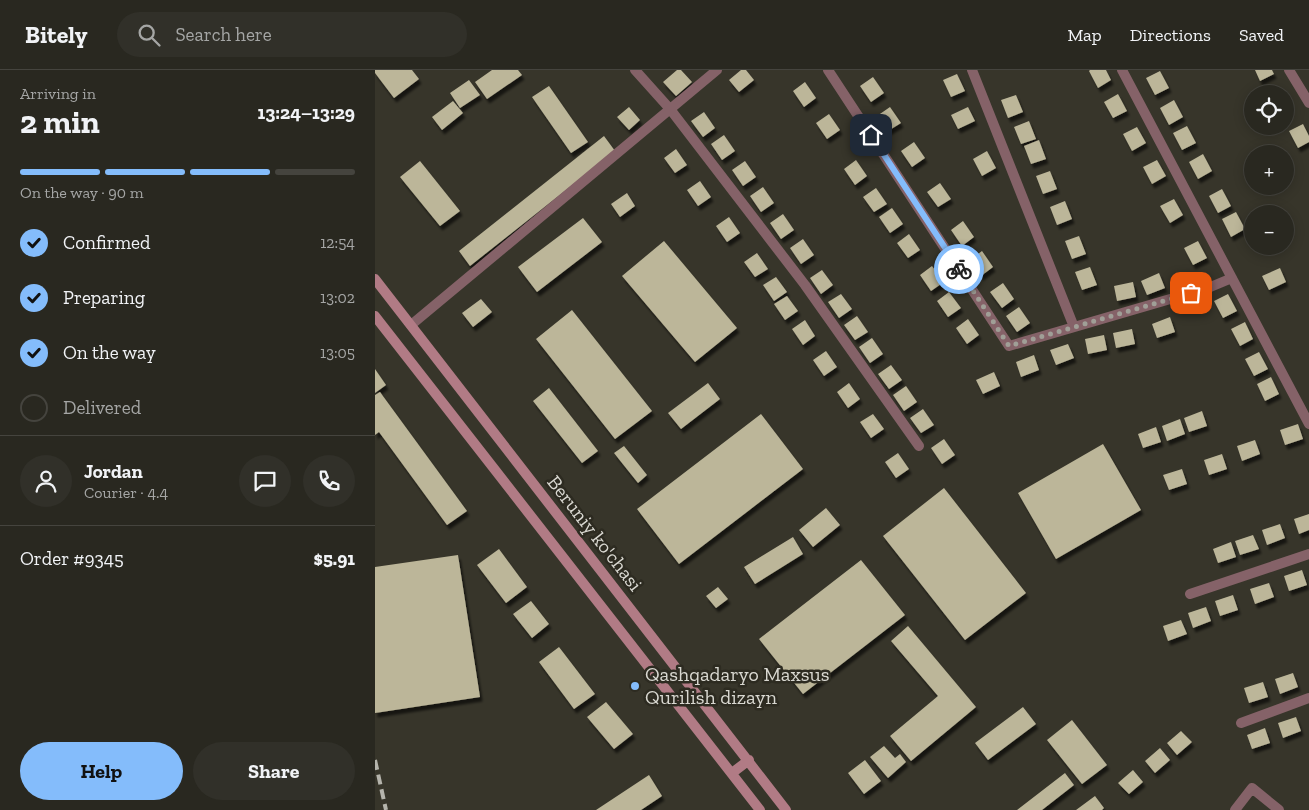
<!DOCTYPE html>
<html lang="en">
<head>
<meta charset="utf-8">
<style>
	body { margin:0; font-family:"Zilla Slab",serif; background:#313029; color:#f1f3f6; height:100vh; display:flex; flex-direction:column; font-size:19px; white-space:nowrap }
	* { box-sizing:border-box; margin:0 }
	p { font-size:16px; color:#a5a6a5 }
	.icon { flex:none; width:28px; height:28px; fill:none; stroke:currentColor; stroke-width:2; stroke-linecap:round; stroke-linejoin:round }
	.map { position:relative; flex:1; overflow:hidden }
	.panel { display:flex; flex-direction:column; background:#292820; width:375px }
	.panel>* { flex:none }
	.buttons { position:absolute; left:869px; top:15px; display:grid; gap:10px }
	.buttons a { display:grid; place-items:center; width:50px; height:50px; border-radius:50%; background:#292820; box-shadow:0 2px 12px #0003,0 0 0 1px #45443e; font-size:25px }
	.pin { position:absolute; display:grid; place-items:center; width:42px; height:42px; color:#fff; margin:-21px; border-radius:10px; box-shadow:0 2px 8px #0006 }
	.courier { position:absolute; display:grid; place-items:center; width:50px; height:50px; margin:-25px; border:4px solid #84bcfb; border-radius:50%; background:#fff; color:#222; box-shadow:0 1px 6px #0007 }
	.overview em { font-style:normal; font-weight:700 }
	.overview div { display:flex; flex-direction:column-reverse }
	.overview { display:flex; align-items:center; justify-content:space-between; height:85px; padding:0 20px }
	h1 { font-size:32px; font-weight:700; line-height:38px }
	.bar { display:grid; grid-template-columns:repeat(4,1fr); gap:8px 5px; align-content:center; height:60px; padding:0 20px }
	.bar i { height:6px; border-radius:4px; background:#45443e }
	.bar .on { background:#84bcfb }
	.bar p { grid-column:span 4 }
	.line { display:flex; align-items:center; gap:12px; padding:0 20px; border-top:1px solid #45443e }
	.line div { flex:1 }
	.round { display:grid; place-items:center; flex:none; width:52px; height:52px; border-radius:26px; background:#313029 }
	ol { padding:0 20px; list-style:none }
	li { display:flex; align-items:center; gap:15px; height:55px }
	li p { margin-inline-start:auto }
	li .icon { padding:5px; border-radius:50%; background:#84bcfb; color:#111; stroke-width:4 }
	li:last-child { color:#a5a6a5 }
	li i { width:28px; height:28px; border:2px solid #45443e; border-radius:50% }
	.action { display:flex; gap:10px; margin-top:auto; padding:10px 20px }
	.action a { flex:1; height:58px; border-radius:30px; background:#84bcfb; color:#111; font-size:20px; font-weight:700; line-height:58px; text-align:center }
	.action a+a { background:#313029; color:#f1f3f6 }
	header { display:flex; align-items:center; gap:30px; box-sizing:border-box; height:70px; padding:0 25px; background:#292820; border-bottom:1px solid #45443e }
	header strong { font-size:24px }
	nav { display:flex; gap:28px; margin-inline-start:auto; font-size:18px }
	.search { width:350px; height:45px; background:#313029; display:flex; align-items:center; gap:12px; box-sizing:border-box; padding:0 18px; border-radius:28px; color:#a5a6a5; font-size:19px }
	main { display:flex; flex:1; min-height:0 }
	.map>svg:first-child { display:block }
	.building { fill:#bcb699; filter:url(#shadow) }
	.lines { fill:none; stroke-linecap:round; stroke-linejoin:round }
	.minor { stroke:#856268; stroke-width:10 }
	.secondary { stroke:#b17b85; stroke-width:10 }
	.rail { stroke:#b5b4ac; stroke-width:4; stroke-dasharray:10 5; stroke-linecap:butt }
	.done { stroke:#a09f97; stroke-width:5; stroke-dasharray:0 9 }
	.route { stroke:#84bcfb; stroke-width:6 }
	.poi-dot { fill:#84bcfb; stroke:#2d2b21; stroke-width:2 }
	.labels { text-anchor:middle; stroke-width:5; stroke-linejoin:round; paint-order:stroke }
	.street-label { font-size:20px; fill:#d9d8d1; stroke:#2d2b21 }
	.poi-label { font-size:20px; fill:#d9d8d1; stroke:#2d2b21; text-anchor:start }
</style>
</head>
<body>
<header>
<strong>Bitely</strong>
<div class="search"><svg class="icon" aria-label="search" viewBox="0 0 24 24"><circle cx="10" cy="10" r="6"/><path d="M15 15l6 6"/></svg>Search here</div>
<nav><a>Map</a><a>Directions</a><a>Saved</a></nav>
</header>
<main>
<section class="panel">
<div class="overview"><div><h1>2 min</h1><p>Arriving in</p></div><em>13:24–13:29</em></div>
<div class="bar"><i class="on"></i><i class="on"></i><i class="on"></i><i></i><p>On the way · 90 m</p></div>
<ol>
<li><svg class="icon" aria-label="check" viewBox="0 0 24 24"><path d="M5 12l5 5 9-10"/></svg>Confirmed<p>12:54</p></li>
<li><svg class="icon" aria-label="check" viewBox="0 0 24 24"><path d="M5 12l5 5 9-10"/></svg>Preparing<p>13:02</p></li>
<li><svg class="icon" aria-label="check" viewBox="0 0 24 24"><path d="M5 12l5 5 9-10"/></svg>On the way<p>13:05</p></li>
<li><i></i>Delivered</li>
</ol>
<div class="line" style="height:90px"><a class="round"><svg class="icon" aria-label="person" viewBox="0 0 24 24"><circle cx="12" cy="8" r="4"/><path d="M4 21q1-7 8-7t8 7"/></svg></a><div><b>Jordan</b><p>Courier · 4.4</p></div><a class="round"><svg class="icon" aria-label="chat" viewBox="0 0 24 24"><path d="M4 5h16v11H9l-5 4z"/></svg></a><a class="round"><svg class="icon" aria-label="phone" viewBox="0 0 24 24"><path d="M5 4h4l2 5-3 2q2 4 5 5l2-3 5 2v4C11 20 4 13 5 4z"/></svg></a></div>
<div class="line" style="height:65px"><div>Order #9345</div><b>$5.91</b></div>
<div class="action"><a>Help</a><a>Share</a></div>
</section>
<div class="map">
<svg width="934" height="740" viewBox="0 0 934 740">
	<defs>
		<filter id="shadow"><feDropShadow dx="2.5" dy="4.5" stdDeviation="1" flood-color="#0009"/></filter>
	</defs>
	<rect width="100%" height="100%" fill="#37352a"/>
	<!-- building -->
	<path class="building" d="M0 0H37L44 9 19 28 0 3Z
		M117 0H143L147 5 112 29 100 12Z
		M302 0H306L317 12 301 26 288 12Z
		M366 0H371L379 10 364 22 354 10Z
		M715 0H731L736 10 723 18 714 1Z
		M880 0H897L899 4 885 11Z
		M785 1 794 18 780 25 771 8Z
		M582 4 590 21 576 27 568 10Z
		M498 7 509 23 496 32 485 16Z
		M94 10 105 25 85 38 75 23Z
		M430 12 441 28 429 37 418 21Z
		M174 16 213 72 196 83 157 27Z
		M743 24 752 41 738 48 729 32Z
		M641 25 648 42 633 48 626 30Z
		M799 30 808 47 794 55 785 38Z
		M78 31 88 43 67 60 57 47Z
		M254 37 265 50 254 60 242 47Z
		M515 37 526 53 513 61 502 46Z
		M593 37 600 51 583 59 576 45Z
		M329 42 340 58 328 67 316 51Z
		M454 44 465 60 452 69 441 53Z
		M654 51 661 69 646 74 639 57Z
		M928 54 934 66V72L923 78 914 61Z
		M812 56 821 73 807 80 798 63Z
		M762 57 771 73 757 81 748 64Z
		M349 65 360 81 347 90 336 74Z
		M229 66 240 81 95 196 84 181Z
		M664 70 671 89 656 94 649 76Z
		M539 72 550 88 537 97 526 81Z
		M301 79 312 95 300 103 289 88Z
		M612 81 621 98 607 106 598 89Z
		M828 84 837 101 823 109 814 92Z
		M481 90 492 106 480 115 469 99Z
		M782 90 791 106 777 114 768 97Z
		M45 91 85 141 65 156 25 107Z
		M370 91 381 107 368 116 357 100Z
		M675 101 682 119 668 124 661 106Z
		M325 111 336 127 323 136 312 120Z
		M565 113 576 129 563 137 552 122Z
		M388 117 399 133 386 142 375 126Z
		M501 118 512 134 499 142 488 127Z
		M847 119 856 136 843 143 834 126Z
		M252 123 260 136 245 147 236 134Z
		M799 129 808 145 795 153 785 136Z
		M690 131 697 149 682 155 675 137Z
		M517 138 528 154 515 163 504 147Z
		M861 142 870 159 856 167 847 149Z
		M408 144 419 160 406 169 395 153Z
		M354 147 365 163 352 172 341 156Z
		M208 148 227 172 162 222 143 197Z
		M588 151 599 167 587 176 576 160Z
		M534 164 545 180 533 188 522 173Z
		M704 166 711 184 697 189 690 171Z
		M428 169 439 185 426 194 415 178Z
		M289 171 362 258 320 292 247 206Z
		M823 171 832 188 818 195 809 178Z
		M607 181 618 197 606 206 595 190Z
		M382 183 393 199 380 207 369 192Z
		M557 196 569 212 556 221 545 205Z
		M715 197 722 215 707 220 700 202Z
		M905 198 911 212 894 220 887 206Z
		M447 200 458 215 446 224 435 208Z
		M784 203 790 218 772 225 766 211Z
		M401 207 412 222 399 231 388 215Z
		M758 212 761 227 742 231 739 216Z
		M628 213 639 229 627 238 615 222Z
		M574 222 586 238 573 247 562 231Z
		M466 224 477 239 464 248 453 232Z
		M853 224 862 241 848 248 839 231Z
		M412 226 423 241 410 250 399 234Z
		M106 229 117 242 98 257 87 243Z
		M644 237 655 253 642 262 631 246Z
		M197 240 277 341 240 369 161 269Z
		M482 246 493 262 480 270 469 255Z
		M795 247 800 262 782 268 777 254Z
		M593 249 604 265 592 274 581 258Z
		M430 250 440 266 428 275 417 259Z
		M870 252 878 269 865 276 856 259Z
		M757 259 760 274 741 278 738 263Z
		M729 265 732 280 713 284 710 269Z
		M497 268 508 284 495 293 484 277Z
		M693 274 699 288 681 295 675 280Z
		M451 281 462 297 449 306 438 290Z
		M884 282 893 299 879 306 870 289Z
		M659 285 664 300 646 307 641 292Z
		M516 295 527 310 514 319 503 304Z
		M0 299 11 315 0 323Z
		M619 302 625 316 608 324 601 310Z
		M896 307 904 324 890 331 882 314Z
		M333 313 345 329 306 359 293 343Z
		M474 313 485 329 473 338 462 322Z
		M531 316 542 332 529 341 518 325Z
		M174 318 223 381 207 393 158 331Z
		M5 322 92 441 72 455 4 362 0 365V325Z
		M548 339 559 355 546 363 535 348Z
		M827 341 832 356 814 362 809 348Z
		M386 344 428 399 304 494 262 439Z
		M498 344 509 359 496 368 485 352Z
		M805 349 810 364 792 371 787 356Z
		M923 354 928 369 910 375 905 360Z
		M781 357 786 372 768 378 763 364Z
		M569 369 580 385 567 394 556 378Z
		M880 370 885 384 867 391 862 376Z
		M728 374 766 440 681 489 643 423Z
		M249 376 272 405 263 413 239 383Z
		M523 383 534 399 521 408 510 392Z
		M847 384 852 399 834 405 829 390Z
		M807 399 812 414 794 420 788 405Z
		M569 418 651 523 590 570 508 466Z
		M451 438 465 455 438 477 424 460Z
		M934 444V460L924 464 919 449Z
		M905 454 910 468 892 475 887 460Z
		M878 465 884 479 865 485 860 471Z
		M418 467 428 484 380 514 369 497Z
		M856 472 861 487 843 493 838 479Z
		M124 479 152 517 131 533 102 495Z
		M83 485 105 627 0 643V497Z
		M486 490 530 545 428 624 384 569Z
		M927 500 932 515 914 521 909 506Z
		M894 513 899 527 880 534 875 519Z
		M343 517 353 529 341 538 331 526Z
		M858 525 863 540 845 546 840 531Z
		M156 531 174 554 157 568 138 544Z
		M831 537 836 551 818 558 813 543Z
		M806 550 812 564 793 571 788 556Z
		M533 556 601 637 536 691 515 666 563 626 516 571Z
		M184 577 220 624 199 639 164 592Z
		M918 603 923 617 905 624 900 609Z
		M888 612 893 627 874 633 869 618Z
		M231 632 258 664 239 679 212 647Z
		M648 637 661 654 613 690 600 673Z
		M921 647 926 661 908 668 903 653Z
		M697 650 732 695 707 714 672 670Z
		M890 658 895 673 877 679 872 665Z
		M806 661 817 672 802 685 792 673Z
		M509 676 520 688 525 684 531 692 513 708 495 687Z
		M785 678 795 690 780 703 770 691Z
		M490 690 506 711 489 724 473 703Z
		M758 700 768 712 754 724 743 713Z
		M690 703 699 715 667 740H642Z
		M274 705 287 726 266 740H221Z
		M720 726 729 738 727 740H701Z"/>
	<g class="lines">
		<!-- minor -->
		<path class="minor" d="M260 0 295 39 430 215 544 376
			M453 0 634 276 833 218 857 208
			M597 0 699 257
			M747 0 934 354
			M914 0 934 33
			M36 255 342 0
			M815 524 934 484
			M866 653 934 628
			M860 740 877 718 904 740"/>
		<!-- secondary -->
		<path class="secondary" d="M0 209 411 740
			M0 246 385 740
			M357 703 374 690"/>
		<!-- rail -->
		<path class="rail" d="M0 690 11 740"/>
	</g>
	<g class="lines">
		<!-- done -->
		<path class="done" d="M584 199 634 276 816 223"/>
		<!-- route -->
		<path class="route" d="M496 65 584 199"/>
	</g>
	<!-- markers -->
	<circle class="poi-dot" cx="260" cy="616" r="5"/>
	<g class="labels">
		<!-- street labels -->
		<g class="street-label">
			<text transform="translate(220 463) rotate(52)" y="7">Beruniy ko'chasi</text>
		</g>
		<!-- poi labels -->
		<g class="poi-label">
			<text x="270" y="611">Qashqadaryo Maxsus<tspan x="270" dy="23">Qurilish dizayn</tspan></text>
		</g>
	</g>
</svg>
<div class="buttons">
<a><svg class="icon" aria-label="locate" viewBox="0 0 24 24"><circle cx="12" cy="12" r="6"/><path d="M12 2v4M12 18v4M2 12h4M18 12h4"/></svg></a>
<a>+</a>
<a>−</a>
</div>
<div class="pin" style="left:816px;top:223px;background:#ea580c"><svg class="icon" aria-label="bag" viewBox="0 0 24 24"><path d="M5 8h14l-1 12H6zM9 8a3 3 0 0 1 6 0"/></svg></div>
<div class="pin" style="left:496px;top:65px;background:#1f2937"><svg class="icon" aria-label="home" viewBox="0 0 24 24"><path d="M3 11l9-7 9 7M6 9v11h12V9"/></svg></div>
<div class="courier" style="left:584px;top:199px"><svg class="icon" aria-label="bike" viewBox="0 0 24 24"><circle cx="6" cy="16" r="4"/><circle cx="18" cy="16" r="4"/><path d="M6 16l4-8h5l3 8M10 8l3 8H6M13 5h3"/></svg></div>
</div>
</main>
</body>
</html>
